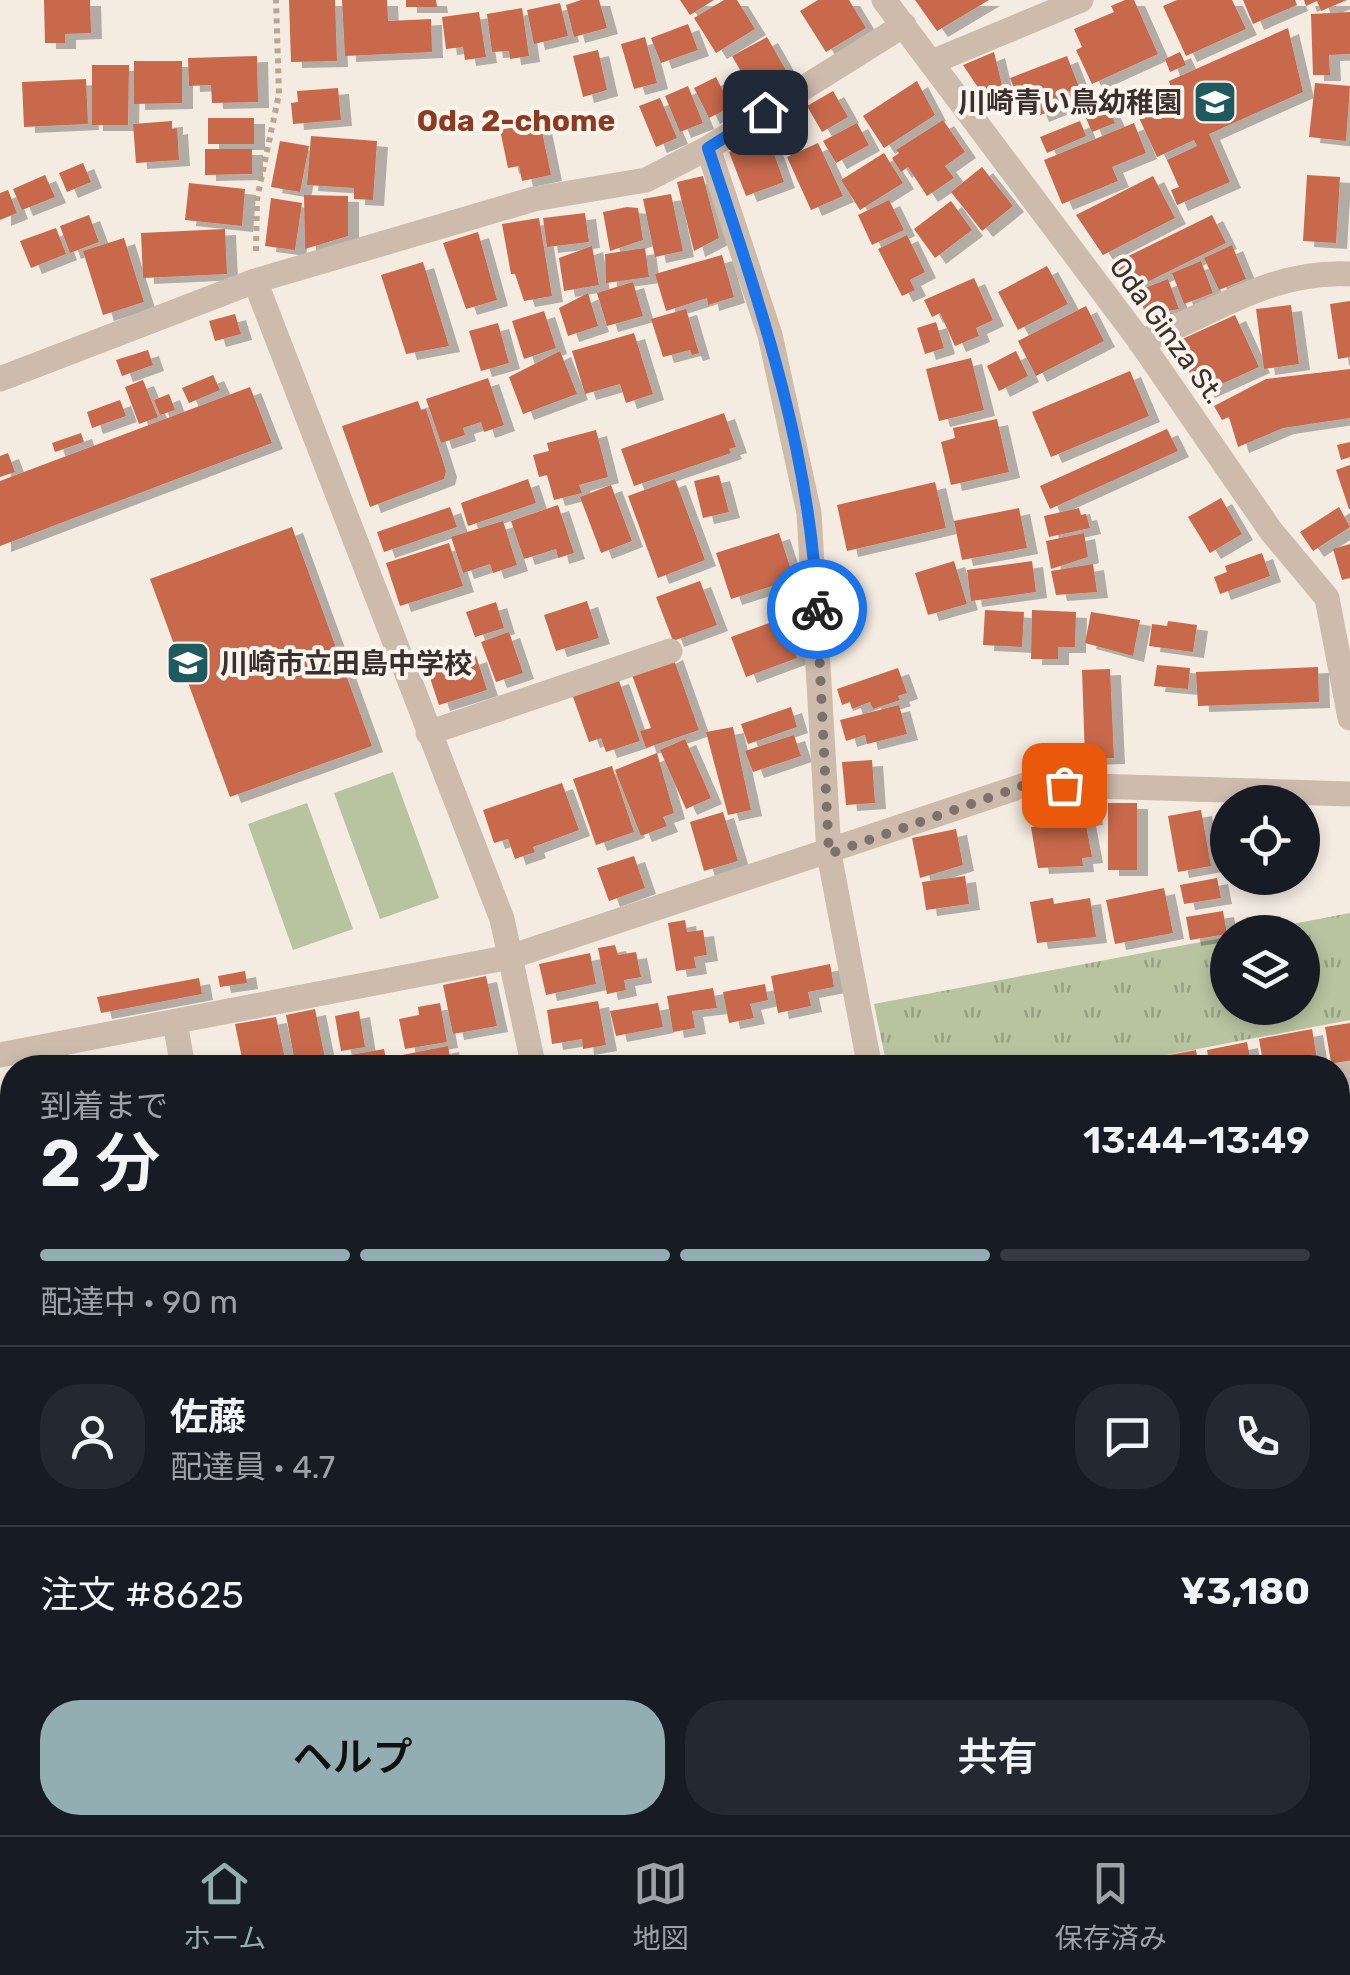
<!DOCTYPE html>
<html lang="ja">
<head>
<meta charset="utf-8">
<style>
	body { margin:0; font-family:Rubik,"Noto Sans JP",sans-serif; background:#242831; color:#f1f3f6; height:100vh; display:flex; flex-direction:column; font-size:38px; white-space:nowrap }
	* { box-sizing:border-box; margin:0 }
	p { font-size:32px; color:#9ea1a6 }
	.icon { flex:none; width:55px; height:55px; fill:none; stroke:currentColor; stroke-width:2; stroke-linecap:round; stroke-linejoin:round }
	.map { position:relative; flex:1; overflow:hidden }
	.panel { position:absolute; left:0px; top:1055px; width:1350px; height:780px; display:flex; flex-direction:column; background:#171b24; border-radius:40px 40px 0 0; box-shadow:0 5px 15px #0003 }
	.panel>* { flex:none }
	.fabs { position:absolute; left:1210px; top:785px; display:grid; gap:20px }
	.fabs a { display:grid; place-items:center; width:110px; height:110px; border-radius:50%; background:#171b24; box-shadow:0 5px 15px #0003; font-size:50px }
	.pin { position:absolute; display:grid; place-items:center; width:85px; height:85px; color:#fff; margin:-42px; border-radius:20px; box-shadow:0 5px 15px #0006 }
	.courier { position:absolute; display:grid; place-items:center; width:100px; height:100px; margin:-50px; border:8px solid #1a73e8; border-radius:50%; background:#fff; color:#222; box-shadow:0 2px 12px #0007 }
	.head em { font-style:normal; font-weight:600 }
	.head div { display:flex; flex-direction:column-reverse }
	.head { display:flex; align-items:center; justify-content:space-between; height:170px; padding:0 40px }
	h1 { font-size:65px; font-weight:600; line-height:75px }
	.bar { display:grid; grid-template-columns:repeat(4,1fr); gap:15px 10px; align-content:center; height:120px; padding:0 40px }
	.bar i { height:12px; border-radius:8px; background:#363941 }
	.bar .current { background:#92aeb2 }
	.bar p { grid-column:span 4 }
	.line { display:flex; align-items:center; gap:25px; padding:0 40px; border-top:2px solid #363941 }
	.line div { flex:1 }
	.round { display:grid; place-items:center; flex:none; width:105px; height:105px; border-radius:40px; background:#242831 }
	.action { display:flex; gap:20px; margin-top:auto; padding:20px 40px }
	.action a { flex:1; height:115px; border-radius:40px; background:#92aeb2; color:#111; font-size:40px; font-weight:600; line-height:115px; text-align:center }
	.action a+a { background:#242831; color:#f1f3f6 }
	.menu { display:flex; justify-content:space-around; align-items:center; height:140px; border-top:2px solid #363941; background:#171b24; font-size:28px; color:#9ea1a6 }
	.menu a { display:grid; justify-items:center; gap:5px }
	.menu .current { color:#92aeb2 }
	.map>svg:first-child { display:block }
	.grass { fill:url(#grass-tufts) }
	.pitch { fill:#b8c4a0 }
	.building { fill:#c8694b; filter:url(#shadow) }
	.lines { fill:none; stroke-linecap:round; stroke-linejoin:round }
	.path { stroke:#b9a596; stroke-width:6; stroke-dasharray:5 5; stroke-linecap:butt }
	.minor { stroke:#cdbbac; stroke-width:25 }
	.done { stroke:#7c716b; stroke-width:10; stroke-dasharray:0 18 }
	.route { stroke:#1a73e8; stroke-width:12 }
	.labels { text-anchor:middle; stroke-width:8; stroke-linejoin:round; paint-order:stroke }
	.poi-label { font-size:28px; font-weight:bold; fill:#3b302b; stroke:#fbf5ee; text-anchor:end }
	.street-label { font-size:28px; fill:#3b302b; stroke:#fbf5ee }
	.neighbourhood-label { font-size:30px; font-weight:bold; fill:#8c3b22; stroke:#fbf5ee }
</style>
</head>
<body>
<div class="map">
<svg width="1350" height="1835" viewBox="0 0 1350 1835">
	<defs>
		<pattern id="grass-tufts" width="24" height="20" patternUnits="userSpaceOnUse" patternTransform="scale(2.5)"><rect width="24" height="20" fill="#b8c4a0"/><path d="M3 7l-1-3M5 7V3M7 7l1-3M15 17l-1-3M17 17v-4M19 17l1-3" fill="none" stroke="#97a083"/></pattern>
		<filter id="shadow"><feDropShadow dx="11" dy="6" stdDeviation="0" flood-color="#0004"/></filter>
	</defs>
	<rect width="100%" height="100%" fill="#f4ebe1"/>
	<!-- grass -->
	<path class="grass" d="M1350 913V1020L1103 1067H887L874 1004 1227 937 1228 1008H1302V932H1250Z
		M12 1625V1822H314L316 1835H0V1627Z"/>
	<!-- pitch -->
	<path class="pitch" d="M393 772 439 898 380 919 334 793Z
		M307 803 353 929 293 950 248 824Z
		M12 1695V1822H269L271 1835H0V1699Z"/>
	<!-- building -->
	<path class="building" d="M44 0H90L91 33 65 34V43H45Z
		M289 0H335L337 61 291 62Z
		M342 0H387L388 21 431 19 432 52 345 56Z
		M406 0H436L437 7H406Z
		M581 0H599L607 28 574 37 566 5Z
		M680 0H714L690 15Z
		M724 0H737L755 29 716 53 694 18Z
		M818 0H849L866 28 826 52 800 11Z
		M915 0H989L937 31Z
		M1125 0H1134L1158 54 1092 84 1076 50 1082 47 1074 29 1114 12 1111 6Z
		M1177 0H1232L1246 29 1186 56 1163 6Z
		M1243 0H1295L1297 5 1253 24Z
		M1304 0H1347L1321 11 1317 1 1306 6Z
		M560 3 568 36 534 44 527 10Z
		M522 8 529 56 510 59 509 51 492 52 487 14Z
		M479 12 486 57 465 60 463 47 446 49 442 17Z
		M1350 12V54L1329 55 1330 75H1313L1311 14Z
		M688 24 698 50 661 63 651 38Z
		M1288 28 1303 92 1209 134 1230 182 1177 205 1171 190 1179 187 1167 160 1197 146 1194 140 1157 157 1135 109 1158 98 1155 91 1170 85 1169 81Z
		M645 37 657 83 634 89 621 44Z
		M767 37 787 72 752 91 732 56Z
		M598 50 607 90 583 97 573 56Z
		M994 52 1005 98 989 104 963 65Z
		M1180 52 1186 65 1170 72 1165 59Z
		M257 56 258 102 212 103 211 85 189 86 188 58Z
		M1067 56 1079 87 1059 95 1063 106 1038 116 1034 106 1023 111 1010 78Z
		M134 61H182V103L134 104Z
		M92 65H129L128 125H92Z
		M716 77 731 107 709 118 694 88Z
		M86 79 88 124 24 127 22 82Z
		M917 81 935 115 884 148 863 116Z
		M1315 83 1350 86 1346 141 1309 137Z
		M688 86 703 123 680 132 665 96Z
		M338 88 341 120 293 124 291 103 298 102 297 91Z
		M833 91 848 117 822 132 807 106Z
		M660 98 677 138 656 147 639 106Z
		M1108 109 1115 123 1092 132 1086 118Z
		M208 118H254V144H208Z
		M943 120 965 152 945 166 954 178 927 196 908 167 901 172 892 158 899 153 896 150Z
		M172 121V129L177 128 179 160 136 163 133 124Z
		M1080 121 1086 136 1047 153 1040 137Z
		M540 122 551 175 522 181 519 166 508 168 500 130Z
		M857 123 869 145 836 163 823 141Z
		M1134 123 1146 153 1112 167 1118 181 1062 204 1044 160Z
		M311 136 377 141 373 200 354 199V188L307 185Z
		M768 137 784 182 746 196 729 152Z
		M280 141 309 146 300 192 271 187Z
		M818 143 843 196 811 210 787 157Z
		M205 149H252V174L205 175Z
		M884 153 903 183 860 210 841 180Z
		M83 163 91 182 67 192 59 173Z
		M982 167 1013 206 982 231 951 192Z
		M45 175 55 197 22 210 13 189Z
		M1307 175 1340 177 1336 243 1303 241Z
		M703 176 719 238 694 251 677 182Z
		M1153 176 1175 218 1103 255 1076 215Z
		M189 183 245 189 242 226 185 220Z
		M8 190 17 213 0 220V193Z
		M671 194 683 251 655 257 643 199Z
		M304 195 348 196V236L305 249Z
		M271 198 302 203 295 250 265 246Z
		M889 200 904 230 872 245 858 215Z
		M951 201 972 230 935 258 914 229Z
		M627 207 638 208 643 240 610 251 603 212Z
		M585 213 589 242 547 247 543 218Z
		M89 215 99 242 70 253 60 226Z
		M1212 215 1226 243 1127 292 1112 264Z
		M539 218 552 296 524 301 515 274H511L502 224Z
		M56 228 66 254 31 268 20 241Z
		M225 229 227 274 143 278 141 233Z
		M478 232 497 300 466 309 443 243Z
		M907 235 925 272 910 280 915 290 902 296 878 249Z
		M124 238 144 302 103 315 83 251Z
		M1232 245 1246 279 1219 290 1204 258Z
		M592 246 599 285 564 291 559 258Z
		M645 248 649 277 606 283 605 254Z
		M722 255 734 297 708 305 707 298 666 311 655 274Z
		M1201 261 1213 293 1184 304 1172 273Z
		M423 262 449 346 406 354 381 275Z
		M1047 266 1068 304 1018 330 998 292Z
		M974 278 993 320 976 328 979 336 955 346 940 313 932 317 924 300Z
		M1168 279 1179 309 1146 315 1137 291Z
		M633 282 643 316 607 326 597 293Z
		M588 293 598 326 568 336 559 308Z
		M1350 301V357L1338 359 1330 304Z
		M1291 305 1299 364 1264 369 1256 309Z
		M1086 306 1104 341 1036 376 1018 341Z
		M686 309 699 353 692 355 690 350 663 357 651 319Z
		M544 311 556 348 524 359 512 321Z
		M235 314 241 334 215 341 209 321Z
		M1235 315 1259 367 1204 392 1169 345Z
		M936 322 944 348 925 354 917 328Z
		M498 323 509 363 481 371 469 331Z
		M634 333 653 394 626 403 620 384 585 394 572 351Z
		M148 350 153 365 122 376 116 360Z
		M560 351 577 394 523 414 509 377Z
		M1016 351 1028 376 999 391 987 366Z
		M971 358 984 410 939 421 926 369Z
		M1350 369V418L1283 428 1238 447 1229 417 1222 420 1214 406 1266 379Z
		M1130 371 1149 416 1051 457 1032 412Z
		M213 375 220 390 189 403 182 388Z
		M488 378 504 425 484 432 481 422 463 428 465 435 441 443 426 399Z
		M143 380 158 417 139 424 125 387Z
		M250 387 272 443 0 546V481Z
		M169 394 175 410 160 415 154 400Z
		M120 400 126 416 92 428 87 412Z
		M418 401 421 410 426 409 446 471 444 479 370 507 342 426Z
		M724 413 736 447 729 449 731 453 634 486 621 449Z
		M997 419 1009 472 951 485 941 442 955 438 953 428Z
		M1167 429 1178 451 1050 509 1040 486Z
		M596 430 608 477 579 485 582 493 554 500 547 475 539 477 533 455 549 451 547 443Z
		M81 433 84 442 55 452 52 443Z
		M1350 442V457L1341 460 1337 445Z
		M8 453 15 472 0 477V456Z
		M1350 465V509H1349L1336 470Z
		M719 475 729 512 703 518 694 481Z
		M528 479 536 503 468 526 461 503Z
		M675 479 705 560 658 578 628 496Z
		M935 482 946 528 847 551 837 505Z
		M611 485 632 541 601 553 580 497Z
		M1221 498 1242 534 1210 553 1188 517Z
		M558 505 574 553 558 558 556 549 524 559 511 521Z
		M450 507 457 527 384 552 377 532Z
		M1339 507 1350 527 1313 551 1300 532Z
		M1019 508 1027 548 962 560 954 521Z
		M1079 508 1081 515 1086 514 1090 528 1049 537 1044 516Z
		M503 521 517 565 493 573 490 564 463 573 451 537Z
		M292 527 372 746 230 797 150 579Z
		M779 533 794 579 731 599 716 553Z
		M1084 533 1088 557 1051 569 1046 541Z
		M449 543 463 586 400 606 386 563Z
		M1350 544V578L1342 580 1333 549Z
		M1262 553 1270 576 1220 594 1214 577 1227 572 1225 566Z
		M954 561 967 604 928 615 915 573Z
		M1032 561 1036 592 971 601 967 570Z
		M1093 564 1097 592 1056 595 1051 571Z
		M700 581 717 625 673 641 656 597Z
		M587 601 599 638 556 651 544 615Z
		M496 602 504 628 475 637 466 612Z
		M985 610 1024 612 1022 647 983 645Z
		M1032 610 1076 612 1075 647H1058V659H1031Z
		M1091 612 1140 620 1133 656 1085 643Z
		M783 618 797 658 746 677 731 637Z
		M1168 621 1197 625 1193 652 1149 646 1152 624 1167 626Z
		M509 632 523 673 496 682 481 642Z
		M672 654 699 730 646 748 640 731 651 728 632 675Z
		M476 656 487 690 439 705 428 672Z
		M1157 665 1190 668 1188 689 1154 686Z
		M1318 667 1319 702 1198 706 1196 672Z
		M898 668 907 693 898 696 900 700 873 709 870 702 852 709 850 702 842 705 837 689Z
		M1110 669 1114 758 1085 759 1082 670Z
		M618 678 640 741 606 752 601 738 589 742 572 694Z
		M899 705 907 734 867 744 865 735 846 741 840 720Z
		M791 707 797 727 748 744 741 724Z
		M733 727 751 810 728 815 706 732Z
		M794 735 801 756 753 772 745 751Z
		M685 739 711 798 686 809 660 750Z
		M657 753 674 813 663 817 667 826 641 836 615 770Z
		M872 760 875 803 846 805 842 762Z
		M612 766 634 832 596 845 573 779Z
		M562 783 579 830 533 847 535 852 515 859 508 839 494 843 483 810Z
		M1108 803H1137V870H1108Z
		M1090 806 1092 819 1085 820 1092 857 1082 858 1083 866 1038 868 1031 827 1041 826 1039 815Z
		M1201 810 1211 866 1178 872 1168 816Z
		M723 812 738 861 704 871 690 822Z
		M956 829 963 865 920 878 912 838Z
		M634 856 645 888 609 901 597 868Z
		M965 876 969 904 926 910 922 882Z
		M1217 878 1221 898 1184 904 1180 885Z
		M1164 888 1173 933 1115 944 1106 900Z
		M1053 898 1054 904 1090 898 1096 937 1037 943 1030 902Z
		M1223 911 1227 934 1190 940 1186 917Z
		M685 920 687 932 703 930 707 955 694 957 696 968 676 971 668 923Z
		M615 945 618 955 636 952 641 977 624 980 626 990 607 994 598 948Z
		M590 953 596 984 546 995 539 964Z
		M830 964 834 987 808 992 811 1006 778 1013 771 976Z
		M245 971 247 983 220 987 218 976Z
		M486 976 497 1026 453 1034 443 985Z
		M199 978 202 994 101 1013 97 997Z
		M765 984 768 1000 750 1004 754 1018 729 1023 723 992Z
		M713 988 717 1008 692 1011 695 1028 673 1032 667 996Z
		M598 1001 606 1045 583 1049 582 1039 552 1044 547 1010Z
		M440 1003 447 1042 405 1049 399 1019 419 1015 418 1007Z
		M658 1003 663 1027 616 1036 610 1011Z
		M315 1009 327 1068H296L286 1015Z
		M359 1011 365 1047 341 1051 335 1016Z
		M276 1017 287 1068H244L235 1024Z
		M1350 1023V1064L1332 1068 1325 1027Z
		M1312 1029 1318 1065 1264 1068 1259 1039Z
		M1247 1042 1252 1068H1210L1207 1050Z
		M448 1046 452 1068H394L392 1057Z
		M384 1049 388 1068H347L345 1056Z
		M1196 1050 1199 1068H1166L1164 1056Z
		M68 1054 71 1068H20L19 1063Z
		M1159 1058 1161 1068H1116V1065Z
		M0 1127 9 1164 0 1166Z
		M1350 1127V1168L1338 1171V1130Z
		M12 1184V1263L0 1265V1186Z
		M1350 1193V1227H1348L1342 1195Z
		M9 1287 12 1350 0 1352V1288Z
		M1350 1288V1309L1338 1311V1290Z
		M1350 1398V1470L1338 1471V1400Z
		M1348 1480 1350 1535 1338 1537V1482Z
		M1350 1605V1664L1341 1666 1338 1607Z
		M1350 1710V1792L1338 1794V1713Z
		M363 1822H388L391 1835H366Z
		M394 1822H451L453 1835H397Z
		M454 1822H481L483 1835H456Z
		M483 1822H512L514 1833 485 1835Z
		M523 1822H573L574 1831 526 1835Z
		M824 1822H872L874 1835H826Z
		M886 1822H935L937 1835H888Z
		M1145 1822H1211L1213 1835H1148Z
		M1230 1822H1284L1287 1835H1232Z
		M815 1823 817 1835H764L763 1833Z
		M360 1827 361 1835H334L333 1832Z"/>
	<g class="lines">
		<!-- path -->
		<path class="path" d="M256 251 257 199 279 94 276 0
			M0 1177 12 1175
			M325 1822 328 1835"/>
		<!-- minor -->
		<path class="minor" d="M884 0 1137 337 1271 531 1327 598 1350 718
			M932 62 1081 0
			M708 148 770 335 809 513 829 854 870 1068
			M255 281 502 919 534 1068
			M1140 342C1214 314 1269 270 1350 274
			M0 379 255 281 534 199 646 180 708 148 904 25
			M428 733 670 651
			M175 1022 183 1068
			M0 1055 510 957 1028 784 1350 794
			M1338 1075 1350 1073
			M1338 1182 1350 1180
			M1338 1361 1350 1358
			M1338 1577 1350 1575
			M0 1615 12 1612
			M1338 1688 1350 1685
			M678 1822 680 1835
			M1034 1822 1037 1835
			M1226 1822 1229 1835"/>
	</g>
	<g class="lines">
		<!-- done -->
		<path class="done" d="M817 609 829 854 1028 784 1064 785"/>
		<!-- route -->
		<path class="route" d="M765 112 708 148C758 298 811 450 817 609"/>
	</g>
	<!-- icons -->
	<defs>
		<symbol id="school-square" viewBox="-11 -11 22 22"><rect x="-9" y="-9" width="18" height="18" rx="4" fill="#1f5a5e" stroke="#fbf5ee"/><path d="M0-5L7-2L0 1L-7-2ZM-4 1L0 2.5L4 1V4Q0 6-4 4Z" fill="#fff"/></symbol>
	</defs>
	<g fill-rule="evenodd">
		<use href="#school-square" x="1190" y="77" width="50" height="50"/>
		<use href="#school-square" x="163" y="638" width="50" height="50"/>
	</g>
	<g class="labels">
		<!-- poi labels -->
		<g class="poi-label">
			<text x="1182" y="112">川崎青い鳥幼稚園</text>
			<text x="220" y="673" text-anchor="start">川崎市立田島中学校</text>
		</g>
		<!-- street labels -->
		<g class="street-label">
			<text transform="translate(1167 330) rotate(54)" y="10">Oda Ginza St.</text>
		</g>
		<!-- neighbourhood labels -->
		<g class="neighbourhood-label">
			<text x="516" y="131">Oda 2-chome</text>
		</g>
	</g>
</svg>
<div class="fabs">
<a><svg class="icon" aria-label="locate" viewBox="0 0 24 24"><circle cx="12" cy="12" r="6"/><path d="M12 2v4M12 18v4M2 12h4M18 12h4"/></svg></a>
<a><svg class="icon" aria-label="layers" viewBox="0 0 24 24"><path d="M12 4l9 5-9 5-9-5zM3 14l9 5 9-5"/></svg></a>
</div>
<div class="pin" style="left:1064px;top:785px;background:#ea580c"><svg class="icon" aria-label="bag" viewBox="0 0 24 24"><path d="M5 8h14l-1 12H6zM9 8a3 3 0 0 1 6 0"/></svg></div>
<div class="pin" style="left:765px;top:112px;background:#1f2937"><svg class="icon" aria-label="home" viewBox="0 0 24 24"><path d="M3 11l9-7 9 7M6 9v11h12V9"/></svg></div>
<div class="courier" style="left:817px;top:609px"><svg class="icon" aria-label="bike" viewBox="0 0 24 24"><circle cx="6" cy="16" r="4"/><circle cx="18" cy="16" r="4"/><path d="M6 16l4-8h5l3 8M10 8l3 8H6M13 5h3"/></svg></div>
<section class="panel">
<div class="head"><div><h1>2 分</h1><p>到着まで</p></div><em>13:44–13:49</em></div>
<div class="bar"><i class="current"></i><i class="current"></i><i class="current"></i><i></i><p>配達中 · 90 m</p></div>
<div class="line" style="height:180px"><a class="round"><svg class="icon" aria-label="person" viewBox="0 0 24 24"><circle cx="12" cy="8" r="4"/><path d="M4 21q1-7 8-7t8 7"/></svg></a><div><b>佐藤</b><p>配達員 · 4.7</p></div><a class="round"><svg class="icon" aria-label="chat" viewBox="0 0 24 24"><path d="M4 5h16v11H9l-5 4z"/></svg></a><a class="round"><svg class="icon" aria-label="phone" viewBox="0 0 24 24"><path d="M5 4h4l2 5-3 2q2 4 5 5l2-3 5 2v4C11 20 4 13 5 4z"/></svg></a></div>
<div class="line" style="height:130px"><div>注文 #8625</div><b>¥3,180</b></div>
<div class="action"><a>ヘルプ</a><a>共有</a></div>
</section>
</div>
<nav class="menu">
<a class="current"><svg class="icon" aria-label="home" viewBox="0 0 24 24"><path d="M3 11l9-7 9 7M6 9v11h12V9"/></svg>ホーム</a>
<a><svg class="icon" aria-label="map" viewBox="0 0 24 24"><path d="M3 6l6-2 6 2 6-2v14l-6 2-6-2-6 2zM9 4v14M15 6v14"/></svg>地図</a>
<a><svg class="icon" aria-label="saved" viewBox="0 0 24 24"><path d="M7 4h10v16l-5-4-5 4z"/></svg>保存済み</a>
</nav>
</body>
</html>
